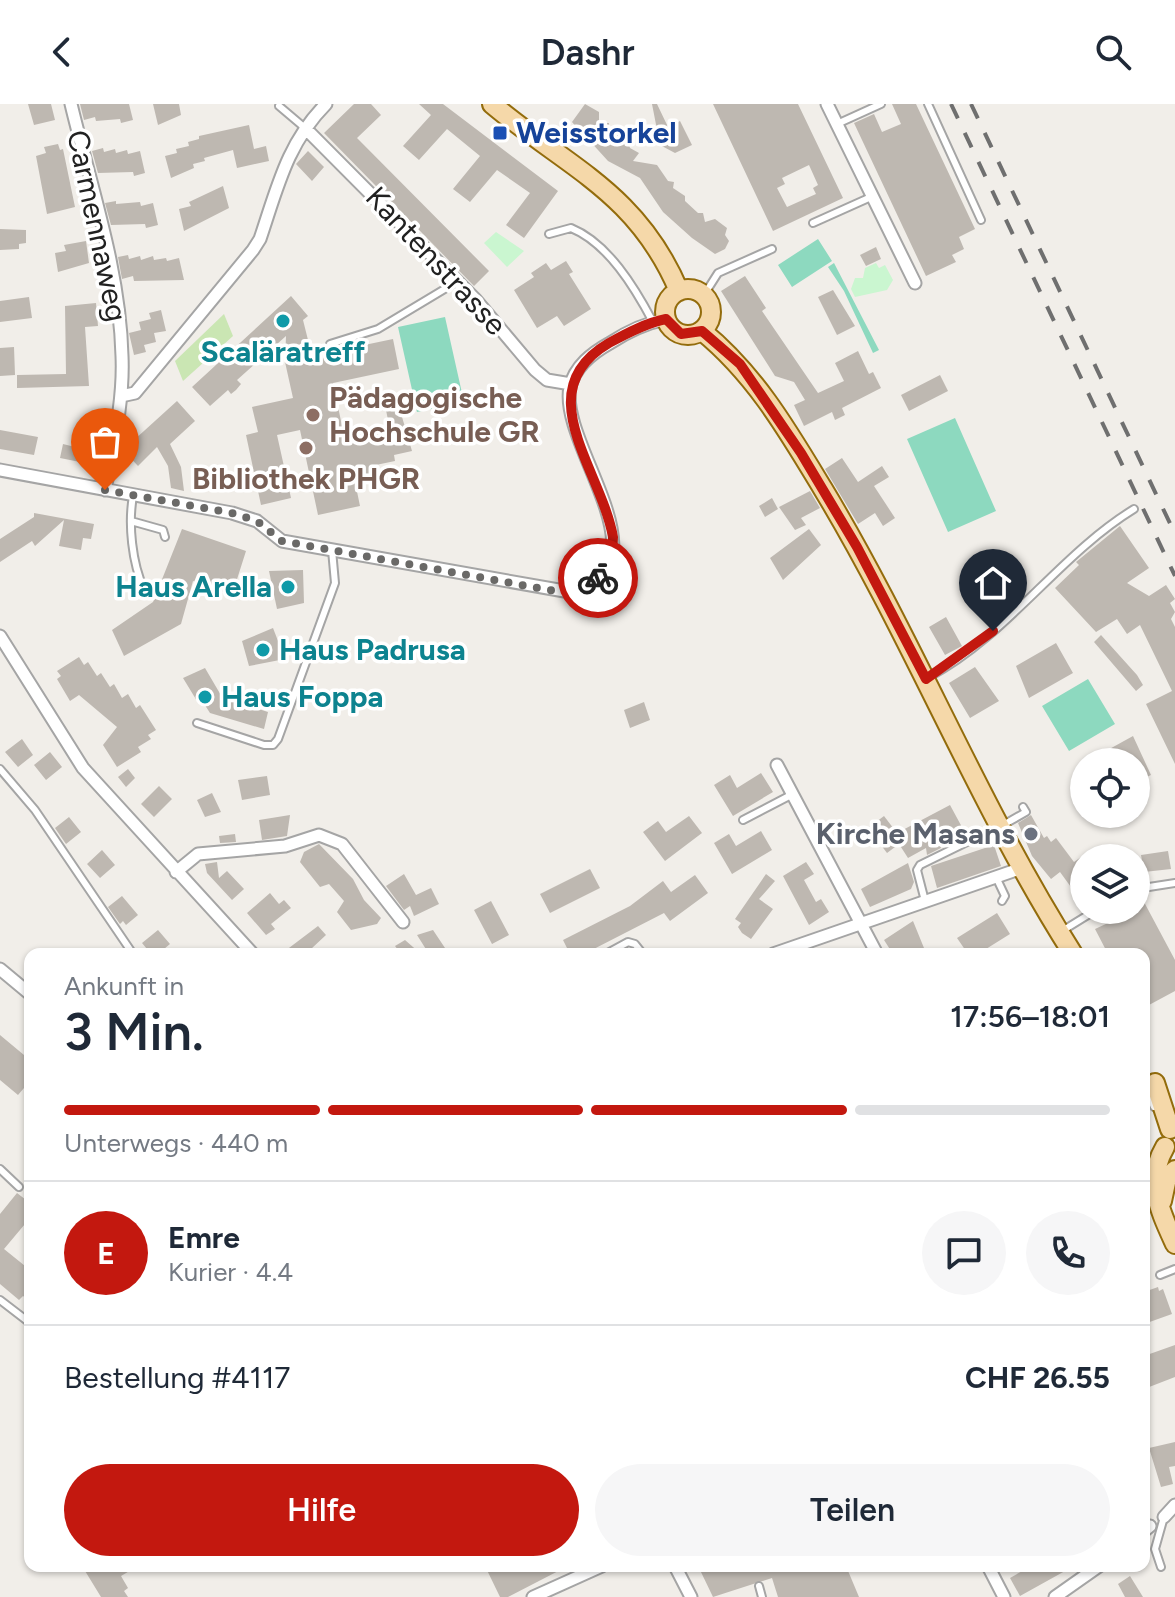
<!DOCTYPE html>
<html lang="de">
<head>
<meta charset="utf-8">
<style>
	body { margin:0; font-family:Figtree,sans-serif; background:#f6f6f7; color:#1f2937; height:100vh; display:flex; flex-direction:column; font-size:30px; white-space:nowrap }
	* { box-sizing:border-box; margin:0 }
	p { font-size:26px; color:#747a83 }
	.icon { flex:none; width:44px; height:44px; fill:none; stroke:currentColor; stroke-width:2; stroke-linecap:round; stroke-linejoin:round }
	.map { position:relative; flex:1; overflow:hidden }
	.sheet { position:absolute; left:24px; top:844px; width:1126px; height:624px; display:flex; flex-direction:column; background:#fff; border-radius:16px; box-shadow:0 2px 6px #0004 }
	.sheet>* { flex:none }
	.tools { position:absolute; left:1070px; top:644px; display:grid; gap:16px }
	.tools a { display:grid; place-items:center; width:80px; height:80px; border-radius:50%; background:#fff; box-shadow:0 2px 6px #0004; font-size:40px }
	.pin { position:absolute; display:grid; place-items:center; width:68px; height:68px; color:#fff; margin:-82px -34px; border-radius:50% 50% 50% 0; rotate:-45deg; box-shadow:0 0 8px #0007 }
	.pin .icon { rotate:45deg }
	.courier { position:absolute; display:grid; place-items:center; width:80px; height:80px; margin:-40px; border:6px solid #c3180f; border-radius:50%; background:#fff; color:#222; box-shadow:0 2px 10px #0007 }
	.headline em { font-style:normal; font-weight:600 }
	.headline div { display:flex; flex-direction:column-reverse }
	.headline { display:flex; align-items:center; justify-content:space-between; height:136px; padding:0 40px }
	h1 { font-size:52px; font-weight:600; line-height:60px }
	.bar { display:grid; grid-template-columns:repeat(4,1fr); gap:12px 8px; align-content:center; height:96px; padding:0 40px }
	.bar i { height:10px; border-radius:6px; background:#e0e1e3 }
	.bar .current { background:#c3180f }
	.bar p { grid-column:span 4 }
	.line { display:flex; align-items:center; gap:20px; padding:0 40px; border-top:2px solid #e0e1e3 }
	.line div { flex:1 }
	.round { display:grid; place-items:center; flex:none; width:84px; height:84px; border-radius:42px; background:#f6f6f7 }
	.action { display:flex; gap:16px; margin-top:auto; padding:16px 40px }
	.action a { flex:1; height:92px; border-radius:48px; background:#c3180f; color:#fff; font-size:32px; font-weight:600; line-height:92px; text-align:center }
	.action a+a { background:#f6f6f7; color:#1f2937 }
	header { display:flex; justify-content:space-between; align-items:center; height:104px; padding:0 40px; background:#fff; font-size:36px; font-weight:600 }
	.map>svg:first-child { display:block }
	.grass { fill:#cae6b3 }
	.park { fill:#caf6d0 }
	.pitch { fill:#8dd9bf }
	.building { fill:#beb8b1; fill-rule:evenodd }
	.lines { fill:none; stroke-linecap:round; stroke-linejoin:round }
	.service-casing { stroke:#a5a5a5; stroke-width:10 }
	.minor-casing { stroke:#a5a5a5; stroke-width:15 }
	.primary-casing { stroke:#936c0c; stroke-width:22 }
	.service { stroke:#fff; stroke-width:6 }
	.minor { stroke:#fff; stroke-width:11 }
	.primary { stroke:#f5d8a9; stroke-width:18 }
	.rail { stroke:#6f6f6f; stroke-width:4; stroke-dasharray:16 16; stroke-linecap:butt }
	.done { stroke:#6a6967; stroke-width:8; stroke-dasharray:0 14.4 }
	.route { stroke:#c3180f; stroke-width:10 }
	.transit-dot { fill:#1a4fb4; stroke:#fff; stroke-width:3 }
	.culture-dot { fill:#0f9aa8; stroke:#fff; stroke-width:3 }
	.education-dot { fill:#8d6e63; stroke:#fff; stroke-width:3 }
	.worship-dot { fill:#6b7280; stroke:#fff; stroke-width:3 }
	.labels { text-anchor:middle; stroke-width:7; stroke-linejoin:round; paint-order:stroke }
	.transit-label { font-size:30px; font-weight:bold; fill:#164399; stroke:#fff; text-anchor:start }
	.street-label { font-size:30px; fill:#212121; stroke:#fff }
	.culture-label { font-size:30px; font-weight:bold; fill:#0d838f; stroke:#fff; text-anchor:start }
	.education-label { font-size:30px; font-weight:bold; fill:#785e54; stroke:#fff; text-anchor:start }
	.worship-label { font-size:30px; font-weight:bold; fill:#5b616d; stroke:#fff; text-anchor:end }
</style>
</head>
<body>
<header><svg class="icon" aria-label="back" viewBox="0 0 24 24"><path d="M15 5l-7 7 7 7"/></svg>Dashr<svg class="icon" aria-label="search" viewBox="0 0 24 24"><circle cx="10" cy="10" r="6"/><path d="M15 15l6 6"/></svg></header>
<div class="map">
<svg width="1175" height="1493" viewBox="0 0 1175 1493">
	<rect width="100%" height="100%" fill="#f1eee9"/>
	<!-- grass -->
	<path class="grass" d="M224 210 233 232 183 277 175 257Z"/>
	<!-- park -->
	<path class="park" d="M496 128 524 147 507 163 484 139Z
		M876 159 879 164 885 161 893 176 887 186 855 193 851 185 855 174H863L865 164Z"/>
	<!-- pitch -->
	<path class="pitch" d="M818 135 832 157 792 183 778 161Z
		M834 159 879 246 873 249 844 187 828 163Z
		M445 213 464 298 417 308 398 223Z
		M955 314 996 407 948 428 907 335Z
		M1088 575 1115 620 1069 647 1042 602Z"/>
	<!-- building -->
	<path class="building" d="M28 0H51L55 16 34 21Z
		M80 0H129L133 16 121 19 120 15 96 17 95 13 84 16Z
		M153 0H179L181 11 158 21Z
		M354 0H371L381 11 357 34 489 167 474 182 324 29Z
		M419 0H443L558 87 524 134 506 121 530 89 497 66 470 98 453 85 480 52 447 25 419 56 403 42 431 11Z
		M585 0 599 8V19H609V30H626L630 44 639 49 633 57 657 61 668 77 674 78 673 84 685 92V97L698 109H703L705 118 715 115 727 124 725 131 729 137 725 145 715 150 692 134 663 108 640 74 608 57 588 35 581 36 583 31 572 18Z
		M652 0H657L668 23 680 17 692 41 675 49 660 41Z
		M713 0H798L843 94 773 127ZM809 61 818 81 813 84 816 90 787 103 777 84 785 80 782 74Z
		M892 0H916L975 125 959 133 964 145 952 151 956 158 926 172 854 19 874 10 882 28 901 20Z
		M249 21 254 45 266 42 269 57 237 64 233 46 204 54 205 57 193 60 194 64 171 74 165 52 177 49 176 45 189 42 188 38 199 35V32Z
		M58 40 60 46 63 45 75 103 47 110 36 52 46 49 44 43Z
		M103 44 104 48 115 45 116 49 127 46 128 50 140 47 145 69 134 72 133 68 98 69 92 47Z
		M308 47 324 63 312 77 296 60Z
		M223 82 229 104 184 127 179 105 191 102 189 98Z
		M116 97V100L140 98 141 102 153 99 158 121 146 124 145 120 111 121 105 99Z
		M0 125 26 126V139L19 140V145L0 146Z
		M86 137 89 159 58 168 55 149 66 147 64 141Z
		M876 143 881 155 866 162 860 151Z
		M128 151 129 155 140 152 141 156 153 152 154 156 166 154 167 157 179 154 184 176 134 177 133 172 122 175 118 153Z
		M566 157 573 168 569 170 591 205 564 222 557 212 537 224 514 186 534 173 531 169 546 159 551 166Z
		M745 172 766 204 762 207 818 289 844 277 835 259 858 247 869 270 873 268 881 284 842 304 845 311 835 316 832 308 804 322 794 301 805 296 794 278 775 272 721 187Z
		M833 186 855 222 837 231 818 193Z
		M291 192 308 212 303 216 312 252 393 235 399 265 333 279 345 336 390 326 383 291 395 289 412 347 394 351 395 357 371 362 372 370 354 373 360 402 318 411 300 326 277 331 291 394 261 401 246 331 258 328 252 303 293 294 285 258 286 232 237 276 241 280 236 286 231 290 228 286 210 302 192 283Z
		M29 193 32 214 0 218V197Z
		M96 199 98 222 85 223 89 282 17 284V271L66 270 65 202Z
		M161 206 166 227 154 229 156 238 144 241 146 248 134 251 129 229 141 226 139 218 151 215 149 209Z
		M14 243 15 271 0 272V244Z
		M940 271 948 287 909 307 901 291Z
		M177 297 195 317 170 340 181 363 184 387 171 384 168 362 157 343 138 362 123 346Z
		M0 326 38 333 34 351 0 345Z
		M63 340 83 345 80 358 60 354Z
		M842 354 858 378 882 362 889 373 874 382 895 414 883 422 875 409 858 420 825 365Z
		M810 387 820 404 801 414 806 421 795 426 779 403Z
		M772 394 778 405 765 413 759 402Z
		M34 409 94 420 91 435 83 434 81 446 59 442 64 416 35 442 32 437 0 458V435L34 413Z
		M1120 422 1149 464 1127 479 1149 492 1166 481 1175 495 1170 499 1175 508 1171 515 1175 523V660L1146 600 1172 587 1140 521 1127 530 1117 515 1096 528 1055 484 1079 461 1076 458Z
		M182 425 246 447 232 491 193 477 181 520 124 552 112 526 153 498Z
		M809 425 821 441 783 476 770 454Z
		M303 466 304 499 277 505 269 467Z
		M946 513 962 542 945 551 929 523Z
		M273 524 285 555 249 562 242 537Z
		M1101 531 1137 571 1143 581 1136 587 1094 538Z
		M1056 539 1073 569 1029 594 1016 562Z
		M79 553 84 561 88 558 97 572 101 569 110 583 114 580 122 594 128 590 136 604 140 601 156 626 148 631 151 635 138 643 141 648 117 663 103 641 117 623 79 591 70 597 57 575 61 572 57 567Z
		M975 563 999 597 970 614 949 579Z
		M205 564 222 593 268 608 264 625 210 609 201 595 197 597 183 574Z
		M644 598 650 616 630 624 624 606Z
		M1133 632 1151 671 1136 678V658H1086Z
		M22 635 33 651 18 663 5 648Z
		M50 648 62 663 46 676 34 661Z
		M128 665 135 674 126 683 118 673Z
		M761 669 773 688 733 712 714 681 730 671 737 684Z
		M267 672 270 691 242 696 238 676Z
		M159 682 172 695 154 713 141 700Z
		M212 689 221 708 205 713 197 696Z
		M950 701 963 725 939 738 941 744 927 751 926 744 908 754 899 740 887 749 868 724 884 712 897 729Z
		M290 711 287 732 262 736 259 716Z
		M1031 711 1044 734 1047 732 1051 738 1056 734 1074 758 1084 751V784L1076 790 1060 768 1051 775 1032 752 1018 719Z
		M689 712 702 729 665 757 643 728 658 717 666 728Z
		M69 713 81 728 66 740 55 724Z
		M761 727 772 746 732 770 714 739 729 730 736 742Z
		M235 730 236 738 220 739 219 732Z
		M319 740 353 775 364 796 381 814 377 820 351 826 337 808 344 797 329 780 320 783 300 758 304 748Z
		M994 741 1001 762 937 784 931 762Z
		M102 746 115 761 100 774 87 760Z
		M1168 747 1171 765 1144 768 1141 751Z
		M217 758 219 774 227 767 244 785 232 796 207 769 205 760Z
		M806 758 814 770 804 776 816 798 821 795 829 808 809 821 783 772Z
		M908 759 914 778 911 785 870 803 861 785Z
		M590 765 600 784 550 809 540 790Z
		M404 770 416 791 431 784 439 800 414 812 410 802 404 806 386 782Z
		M766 770 775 777 759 795 773 805 751 835 742 829 738 823 741 819 735 815Z
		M695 771 708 789 670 817 664 809 584 850H570L563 836 630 802 663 777 671 788Z
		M270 789 279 800 284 796 291 804 271 820 275 825 266 831 247 809Z
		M122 792 138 811 126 821 123 817 120 820 108 803Z
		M491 797 509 831 492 840 474 806Z
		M1144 798 1175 856V887L1149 901 1144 892V850H1122L1119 845 1108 850 1095 825 1136 806Z
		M997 809 1010 830 978 850H968L957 834Z
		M913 817 924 844 915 850H893L884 836Z
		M318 822 326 831 311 845 316 850H281Z
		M158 826 170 840 158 850H151L142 839Z
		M433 826 449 850H429L417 831Z
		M405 836 421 850H401L395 842Z
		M0 931 30 956V990L24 984 18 991 0 976Z
		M17 1089 30 1099V1114L4 1145 30 1166V1197L23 1192 19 1196 0 1180V1110Z
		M1158 1183 1159 1187 1163 1185 1172 1210 1144 1220V1188Z
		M1175 1241V1273L1144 1285V1252Z
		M1175 1338V1362L1169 1363 1173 1380 1161 1383 1149 1344Z
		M82 1462H138L121 1472 128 1484 124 1487 128 1493H101Z
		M485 1462H568L508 1493H500Z
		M711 1462H846L859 1493H778L772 1474 713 1493 700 1466Z
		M1031 1462H1074L1020 1492 1010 1474Z
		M1130 1472 1143 1493H1125L1118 1480Z"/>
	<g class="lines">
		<defs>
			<path id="service" d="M928 0 981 116
				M279 2 305 24
				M837 20 881 0
				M813 119 871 93
				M549 130 571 124C608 139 635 184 653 218
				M704 191 718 169 772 145
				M330 240 378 225 458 177
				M133 392C128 420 132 459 144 485
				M131 417 163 426 165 433
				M929 573C1008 531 1059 451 1134 405
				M197 619 264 641H273L278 635 335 479 332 446
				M0 665 35 706 133 850
				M743 716 793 690
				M1003 721 1026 708 1023 703
				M996 773 1005 792 1002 797
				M1136 785 1175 779
				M925 797 917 766 920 761 969 737
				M1062 827 1096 806
				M606 850 628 838 635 840 643 850
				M1144 981 1154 1003
				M0 1065 19 1083
				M1160 1171 1175 1165
				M0 1196 30 1219
				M1161 1463 1155 1445 1164 1413
				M759 1482 762 1493"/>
			<path id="minor" d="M71 0C91 83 120 167 122 252 124 297 113 342 105 386
				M827 0 915 179
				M305 24 476 196 535 266 547 276 571 280
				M121 292 135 289 253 146 260 135C277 85 287 39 326 0
				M0 366 232 409 257 417 282 437 570 488C672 463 558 341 570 283 575 262 592 249 610 239 627 228 646 219 666 215
				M0 532 83 664 253 850
				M777 661 877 850
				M176 768 198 750 285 742 319 731 342 740 403 818
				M773 850 1022 764
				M0 865 30 890
				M1164 1413 1175 1401
				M1144 1427 1150 1422
				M675 1462 691 1493
				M988 1462 1004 1493
				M533 1493 602 1462
				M1055 1493 1099 1462"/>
			<path id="primary" d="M492 0C568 64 637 88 679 187
				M665 208a23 23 0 1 1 46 0a23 23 0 1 1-46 0Z
				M702 227C755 270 788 327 823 385 914 536 978 701 1073 850
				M1155 979 1170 1025
				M1165 1043C1145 1077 1160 1107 1175 1140
				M1162 1097 1167 1074 1175 1066"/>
		</defs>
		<!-- service casing -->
		<use href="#service" class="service-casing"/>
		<!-- minor casing -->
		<use href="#minor" class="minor-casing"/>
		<!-- primary casing -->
		<use href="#primary" class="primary-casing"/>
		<!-- service -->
		<use href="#service" class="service"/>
		<!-- minor -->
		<use href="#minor" class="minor"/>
		<!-- primary -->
		<use href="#primary" class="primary"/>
		<!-- rail -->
		<path class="rail" d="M951 0 1175 472
			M971 0 1175 430"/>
	</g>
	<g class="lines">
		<!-- done -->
		<path class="done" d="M105 386 232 409 257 417 282 437 560 488 581 485 598 474"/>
		<!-- route -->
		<path class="route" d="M598 474 612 454 613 433C601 365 527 287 609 239 627 229 646 219 666 215L681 230 702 227 740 260 801 349 857 443 926 575 993 527"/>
	</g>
	<!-- markers -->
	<rect class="transit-dot" x="492" y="21" width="16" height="16" rx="4"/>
	<g class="culture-dot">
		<circle cx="283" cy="217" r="8"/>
		<circle cx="288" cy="483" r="8"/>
		<circle cx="263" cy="546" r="8"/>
		<circle cx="205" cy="593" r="8"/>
	</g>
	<g class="education-dot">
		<circle cx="313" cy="311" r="8"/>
		<circle cx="306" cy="344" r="8"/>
	</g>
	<circle class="worship-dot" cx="1031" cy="730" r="8"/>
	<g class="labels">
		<!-- transit labels -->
		<g class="transit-label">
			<text x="516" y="39">Weisstorkel</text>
		</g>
		<!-- street labels -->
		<g class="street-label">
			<text transform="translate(97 122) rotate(78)" y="10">Carmennaweg</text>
			<text transform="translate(436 157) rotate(47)" y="10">Kantenstrasse</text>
		</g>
		<!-- culture labels -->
		<g class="culture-label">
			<text x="283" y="258" text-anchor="middle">Scaläratreff</text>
			<text x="272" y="493" text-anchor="end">Haus Arella</text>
			<text x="279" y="556">Haus Padrusa</text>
			<text x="221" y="603">Haus Foppa</text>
		</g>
		<!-- education labels -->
		<g class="education-label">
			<text x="329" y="304">Pädagogische<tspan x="329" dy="34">Hochschule GR</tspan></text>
			<text x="306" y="385" text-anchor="middle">Bibliothek PHGR</text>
		</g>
		<!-- worship labels -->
		<g class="worship-label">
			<text x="1015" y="740">Kirche Masans</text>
		</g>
	</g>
</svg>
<div class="tools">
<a><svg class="icon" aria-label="locate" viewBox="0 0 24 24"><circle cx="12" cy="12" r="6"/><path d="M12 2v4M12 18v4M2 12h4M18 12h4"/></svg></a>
<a><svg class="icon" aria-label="layers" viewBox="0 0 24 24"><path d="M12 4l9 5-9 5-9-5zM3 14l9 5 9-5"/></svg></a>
</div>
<div class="pin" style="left:105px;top:386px;background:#ea580c"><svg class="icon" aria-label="bag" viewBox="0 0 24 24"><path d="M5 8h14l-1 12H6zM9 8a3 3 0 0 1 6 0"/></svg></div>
<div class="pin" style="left:993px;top:527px;background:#1f2937"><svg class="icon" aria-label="home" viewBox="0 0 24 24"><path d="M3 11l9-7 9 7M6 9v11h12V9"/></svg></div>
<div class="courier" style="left:598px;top:474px"><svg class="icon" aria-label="bike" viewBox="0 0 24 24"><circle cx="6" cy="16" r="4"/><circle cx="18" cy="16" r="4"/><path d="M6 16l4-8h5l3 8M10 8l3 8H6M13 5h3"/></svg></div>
<section class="sheet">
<div class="headline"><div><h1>3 Min.</h1><p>Ankunft in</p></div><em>17:56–18:01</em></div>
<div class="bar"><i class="current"></i><i class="current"></i><i class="current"></i><i></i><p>Unterwegs · 440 m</p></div>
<div class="line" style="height:144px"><b class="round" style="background:#c3180f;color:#fff">E</b><div><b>Emre</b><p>Kurier · 4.4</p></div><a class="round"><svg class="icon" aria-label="chat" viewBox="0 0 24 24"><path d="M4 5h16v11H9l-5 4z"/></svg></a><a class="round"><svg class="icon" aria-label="phone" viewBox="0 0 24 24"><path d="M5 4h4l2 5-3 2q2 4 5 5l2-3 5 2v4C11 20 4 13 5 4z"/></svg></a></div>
<div class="line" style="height:104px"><div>Bestellung #4117</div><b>CHF 26.55</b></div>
<div class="action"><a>Hilfe</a><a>Teilen</a></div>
</section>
</div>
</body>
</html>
